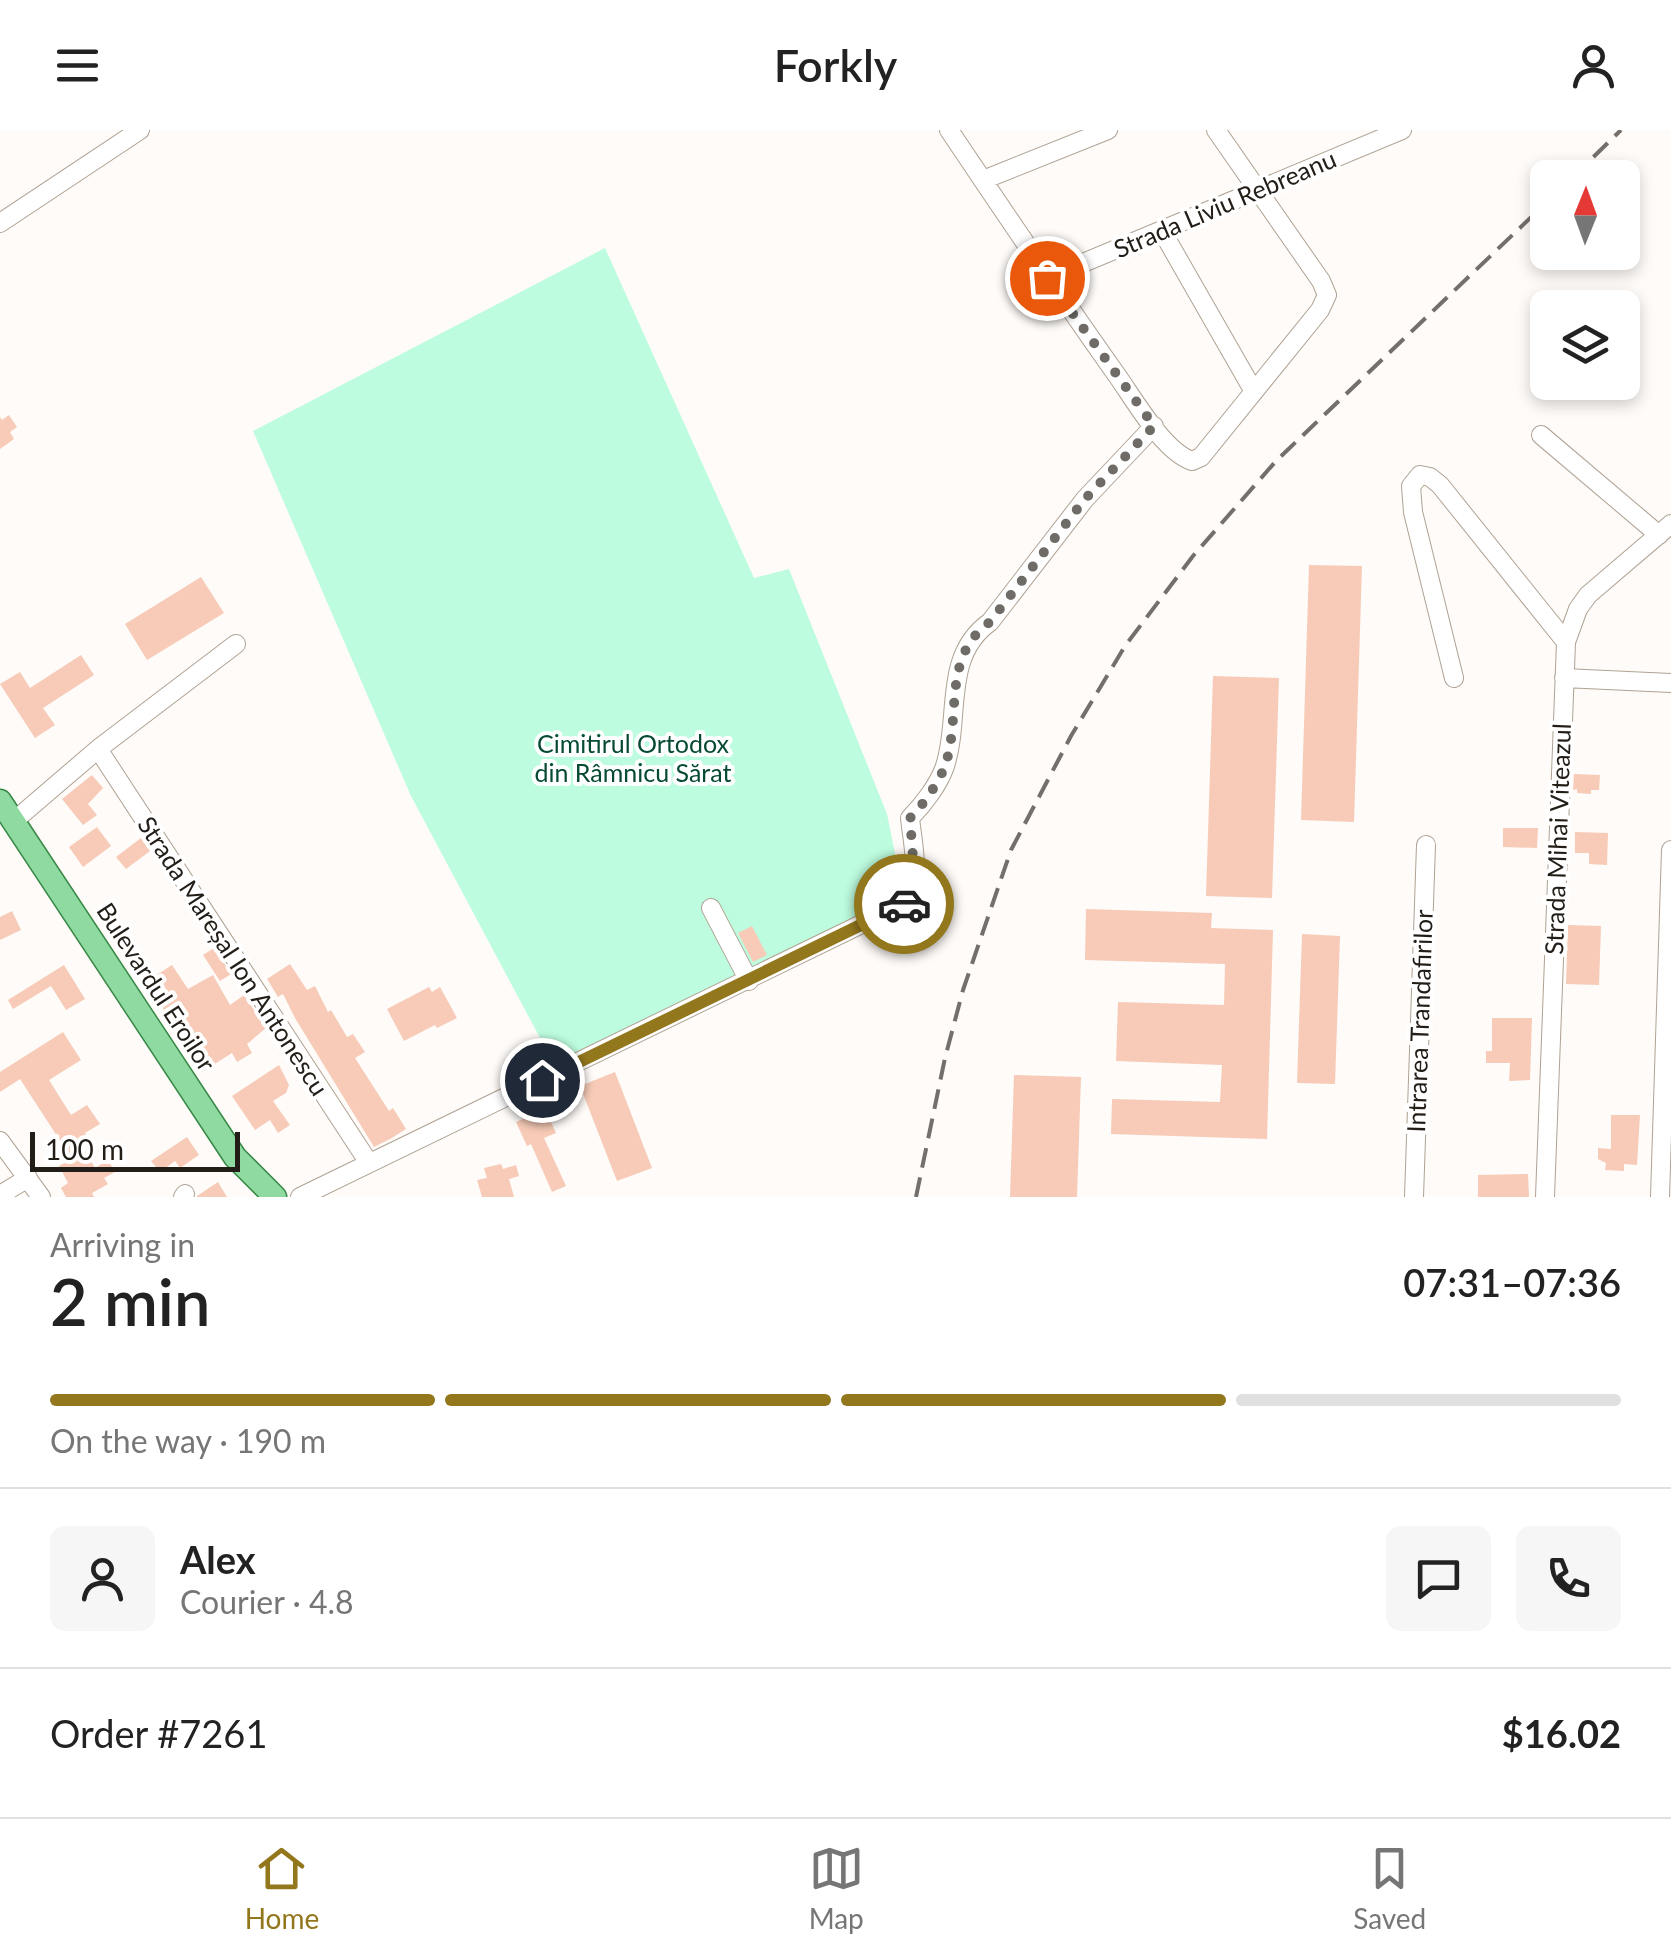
<!DOCTYPE html>
<html lang="en">
<head>
<meta charset="utf-8">
<style>
	body { margin:0; font-family:Lato,sans-serif; background:#f6f6f6; color:#222; height:100vh; display:flex; flex-direction:column; font-size:38px; white-space:nowrap }
	* { box-sizing:border-box; margin:0 }
	p { font-size:32px; color:#767676 }
	.icon { flex:none; width:55px; height:55px; fill:none; stroke:currentColor; stroke-width:2; stroke-linecap:round; stroke-linejoin:round }
	.map { position:relative; height:1067px; overflow:hidden }
	.panel { display:flex; flex-direction:column; background:#fff; flex:1 }
	.panel>* { flex:none }
	.needle { width:65px; rotate:1deg }
	.buttons { position:absolute; left:1530px; top:30px; display:grid; gap:20px }
	.buttons a { display:grid; place-items:center; width:110px; height:110px; border-radius:15px; background:#fff; box-shadow:0 5px 15px #0003; font-size:50px }
	.scale { position:absolute; left:30px; bottom:25px; width:210px; box-sizing:border-box; padding-left:10px; border:5px solid #221d17; border-top:0; font-size:28px; line-height:35px; white-space:nowrap; color:#221d17; -webkit-text-stroke:8px #fff; paint-order:stroke }
	.pin { position:absolute; display:grid; place-items:center; width:85px; height:85px; color:#fff; margin:-42px; border:5px solid #fff; border-radius:50%; box-shadow:0 2px 10px #0007 }
	.courier { position:absolute; display:grid; place-items:center; width:100px; height:100px; margin:-50px; border:8px solid #93771d; border-radius:50%; background:#fff; color:#222; box-shadow:0 2px 12px #0007 }
	.head em { font-style:normal; font-weight:600 }
	.head div { display:flex; flex-direction:column-reverse }
	.head { display:flex; align-items:center; justify-content:space-between; height:170px; padding:0 50px }
	h1 { font-size:65px; font-weight:600; line-height:75px }
	.bar { display:grid; grid-template-columns:repeat(4,1fr); gap:15px 10px; align-content:center; height:120px; padding:0 50px }
	.bar i { height:12px; border-radius:8px; background:#e0e0e0 }
	.bar .current { background:#93771d }
	.bar p { grid-column:span 4 }
	.line { display:flex; align-items:center; gap:25px; padding:0 50px; border-top:2px solid #e0e0e0 }
	.line div { flex:1 }
	.round { display:grid; place-items:center; flex:none; width:105px; height:105px; border-radius:15px; background:#f6f6f6 }
	header { display:flex; justify-content:space-between; align-items:center; height:130px; padding:0 50px; background:#fff; font-size:45px; font-weight:600 }
	.tab-bar { display:flex; justify-content:space-around; align-items:center; height:140px; border-top:2px solid #e0e0e0; background:#fff; font-size:28px; color:#767676 }
	.tab-bar a { display:grid; justify-items:center; gap:5px }
	.tab-bar .current { color:#93771d }
	.map>svg:first-child { display:block }
	.green { fill:#bdfcde }
	.building { fill:#f7cbb7 }
	.lines { fill:none; stroke-linecap:round; stroke-linejoin:round }
	.minor-casing { stroke:#afa293; stroke-width:20 }
	.major-casing { stroke:#388847; stroke-width:25 }
	.minor { stroke:#fff; stroke-width:18 }
	.major { stroke:#8fdaa0; stroke-width:22 }
	.rail { stroke:#746f6b; stroke-width:4; stroke-dasharray:20 10; stroke-linecap:butt }
	.done { stroke:#6f6b66; stroke-width:10; stroke-dasharray:0 18 }
	.route { stroke:#93771d; stroke-width:12 }
	.labels { text-anchor:middle; stroke-width:8; stroke-linejoin:round; paint-order:stroke }
	.street-label { font-size:25px; fill:#221d17; stroke:#fff }
	.park-label { font-size:25px; fill:#064a33; stroke:#fff }
</style>
</head>
<body>
<header><svg class="icon" aria-label="menu" viewBox="0 0 24 24"><path d="M4 6h16M4 12h16M4 18h16"/></svg>Forkly<svg class="icon" aria-label="person" viewBox="0 0 24 24"><circle cx="12" cy="8" r="4"/><path d="M4 21q1-7 8-7t8 7"/></svg></header>
<div class="map">
<svg width="1671" height="1067" viewBox="0 0 1671 1067">
	<rect width="100%" height="100%" fill="#fefbf8"/>
	<!-- green -->
	<path class="green" d="M605 118 754 448 789 439 887 684 902 758 890 770 555 936 411 666 253 301Z"/>
	<!-- building -->
	<path class="building" d="M9 285 17 297 10 302 14 309 0 319V287L2 290Z
		M1309 435 1362 436 1354 692 1301 690Z
		M201 447 224 483 147 530 125 494Z
		M81 525 94 545 43 578 55 595 35 608 0 554 20 542 30 558Z
		M1213 546 1279 548 1272 768 1206 766Z
		M1574 644 1600 645 1599 660H1591V664L1577 663V659L1573 660Z
		M92 645 103 658 88 674 97 685 83 695 62 669Z
		M97 697 111 716 83 737 69 717Z
		M1503 698H1538L1537 718 1503 717Z
		M1575 702 1608 703 1607 735 1589 734V723H1575Z
		M141 708 150 721 126 739 116 727Z
		M1086 779 1212 783 1211 798 1273 800 1267 1009 1111 1004 1112 969 1220 972 1222 935 1116 931 1118 872 1224 875 1225 834 1085 830Z
		M12 781 21 800 0 810V787Z
		M1568 795 1601 796 1599 855 1566 854Z
		M752 796 767 825 753 832 738 803Z
		M1302 804 1340 806 1335 954 1297 953Z
		M214 818 231 844 220 851 203 825Z
		M290 834 307 860 315 856 328 882 331 880 347 907 353 904 365 922 355 928 389 981 393 978 406 999 390 1009 374 1017 295 888 283 864 278 867 267 849Z
		M64 835 85 869 66 880 51 856 13 879 8 870Z
		M172 835 188 859 213 845 230 875 244 865 266 898 247 914 252 923 237 932 232 923 202 942 159 884 164 880 146 852Z
		M429 857 432 862 440 857 457 888 437 898 435 895 404 911 387 879Z
		M1492 888H1532L1530 950 1509 951 1510 933H1486V921H1492Z
		M63 902 81 930 49 950 71 985 87 975 100 994 85 1003 89 1011 82 1016 95 1038 108 1030 115 1042 104 1048 108 1054 92 1063 94 1067H66L61 1058 68 1053 59 1036 72 1029 20 949 0 962V942Z
		M279 935 289 955 286 963 273 971 290 995 278 1003 270 990 255 1000 232 966Z
		M615 942 652 1038 617 1051 580 956Z
		M1014 945 1081 947 1077 1067H1010Z
		M545 979 556 1003 544 1008 566 1056 552 1062 531 1014 527 1016 516 992Z
		M1611 985H1640L1637 1035 1624 1034V1041L1605 1040 1606 1033 1598 1029V1018L1611 1019Z
		M187 1007 199 1025 180 1038 175 1031 160 1042 151 1031Z
		M501 1034 503 1039 516 1035 519 1046 509 1049 514 1067H482L477 1050 487 1048 484 1038Z
		M1528 1044 1529 1067H1478V1045Z
		M218 1052 227 1067H197V1066Z"/>
	<g class="lines">
		<defs>
			<path id="minor" d="M949 0C1004 82 1059 164 1116 244 1134 269 1163 321 1192 331L1201 327 1320 180 1327 165 1321 151 1216 0
				M983 50 1108 0
				M0 93 140 0
				M1162 101 1253 260
				M1047 148 1402 0
				M1541 305 1659 405
				M1454 548 1413 382 1411 356 1420 345 1430 347 1440 355 1566 512
				M1564 548 1671 553
				M98 619 369 1033
				M14 691 98 619 236 514
				M711 778 749 851
				M0 1011 41 1067
				M0 1065 28 1048
				M183 1067 185 1064
				M300 1067 907 772C921 745 913 717 910 688 923 675 939 654 945 636 961 587 942 526 990 492L1085 369 1154 296
				M1414 1067 1426 715
				M1545 1067 1566 512 1578 479 1588 465 1671 394
				M1660 1067 1671 720"/>
			<path id="major" d="M0 671 235 1027 275 1067"/>
		</defs>
		<!-- minor casing -->
		<use href="#minor" class="minor-casing"/>
		<!-- major casing -->
		<use href="#major" class="major-casing"/>
		<!-- minor -->
		<use href="#minor" class="minor"/>
		<!-- major -->
		<use href="#major" class="major"/>
		<!-- rail -->
		<path class="rail" d="M1572 48 1621 0
			M916 1067 945 928 963 860 1011 720 1071 606 1125 516 1193 426 1276 331 1548 71"/>
	</g>
	<g class="lines">
		<!-- done -->
		<path class="done" d="M904 774 915 755 910 688C923 675 938 654 945 636 962 586 941 527 990 492L1085 369 1154 296 1047 148"/>
		<!-- route -->
		<path class="route" d="M542 950 904 774"/>
	</g>
	<g class="labels">
		<!-- street labels -->
		<g class="street-label">
			<text transform="translate(1225 74) rotate(-23)" y="9">Strada Liviu Rebreanu</text>
			<text transform="translate(1558 709) rotate(-88)" y="9">Strada Mihai Viteazul</text>
			<text transform="translate(233 826) rotate(57)" y="9">Strada Mareșal Ion Antonescu</text>
			<text transform="translate(156 857) rotate(57)" y="9">Bulevardul Eroilor</text>
			<text transform="translate(1420 891) rotate(-88)" y="9">Intrarea Trandafirilor</text>
		</g>
		<!-- park labels -->
		<g class="park-label">
			<text x="633" y="623">Cimitirul Ortodox<tspan x="633" dy="29">din Râmnicu Sărat</tspan></text>
		</g>
	</g>
</svg>
<div class="buttons">
<a><svg class="needle" viewBox="-14 -14 28 28"><path d="M0-13l5 13h-10z" fill="#e53935"/><path d="M0 13l5-13h-10z" fill="#767676"/></svg></a>
<a><svg class="icon" aria-label="layers" viewBox="0 0 24 24"><path d="M12 4l9 5-9 5-9-5zM3 14l9 5 9-5"/></svg></a>
</div>
<div class="scale">100 m</div>
<div class="pin" style="left:1047px;top:148px;background:#ea580c"><svg class="icon" aria-label="bag" viewBox="0 0 24 24"><path d="M5 8h14l-1 12H6zM9 8a3 3 0 0 1 6 0"/></svg></div>
<div class="pin" style="left:542px;top:950px;background:#1f2937"><svg class="icon" aria-label="home" viewBox="0 0 24 24"><path d="M3 11l9-7 9 7M6 9v11h12V9"/></svg></div>
<div class="courier" style="left:904px;top:774px"><svg class="icon" aria-label="car" viewBox="0 0 24 24"><path d="M5 17H2v-5l4-1 3-4h7l3 4 3 1v5h-3M9 17h6M6 11h13"/><circle cx="7" cy="17" r="2"/><circle cx="17" cy="17" r="2"/></svg></div>
</div>
<section class="panel">
<div class="head"><div><h1>2 min</h1><p>Arriving in</p></div><em>07:31–07:36</em></div>
<div class="bar"><i class="current"></i><i class="current"></i><i class="current"></i><i></i><p>On the way · 190 m</p></div>
<div class="line" style="height:180px"><a class="round"><svg class="icon" aria-label="person" viewBox="0 0 24 24"><circle cx="12" cy="8" r="4"/><path d="M4 21q1-7 8-7t8 7"/></svg></a><div><b>Alex</b><p>Courier · 4.8</p></div><a class="round"><svg class="icon" aria-label="chat" viewBox="0 0 24 24"><path d="M4 5h16v11H9l-5 4z"/></svg></a><a class="round"><svg class="icon" aria-label="phone" viewBox="0 0 24 24"><path d="M5 4h4l2 5-3 2q2 4 5 5l2-3 5 2v4C11 20 4 13 5 4z"/></svg></a></div>
<div class="line" style="height:130px"><div>Order #7261</div><b>$16.02</b></div>
</section>
<nav class="tab-bar">
<a class="current"><svg class="icon" aria-label="home" viewBox="0 0 24 24"><path d="M3 11l9-7 9 7M6 9v11h12V9"/></svg>Home</a>
<a><svg class="icon" aria-label="map" viewBox="0 0 24 24"><path d="M3 6l6-2 6 2 6-2v14l-6 2-6-2-6 2zM9 4v14M15 6v14"/></svg>Map</a>
<a><svg class="icon" aria-label="saved" viewBox="0 0 24 24"><path d="M7 4h10v16l-5-4-5 4z"/></svg>Saved</a>
</nav>
</body>
</html>
